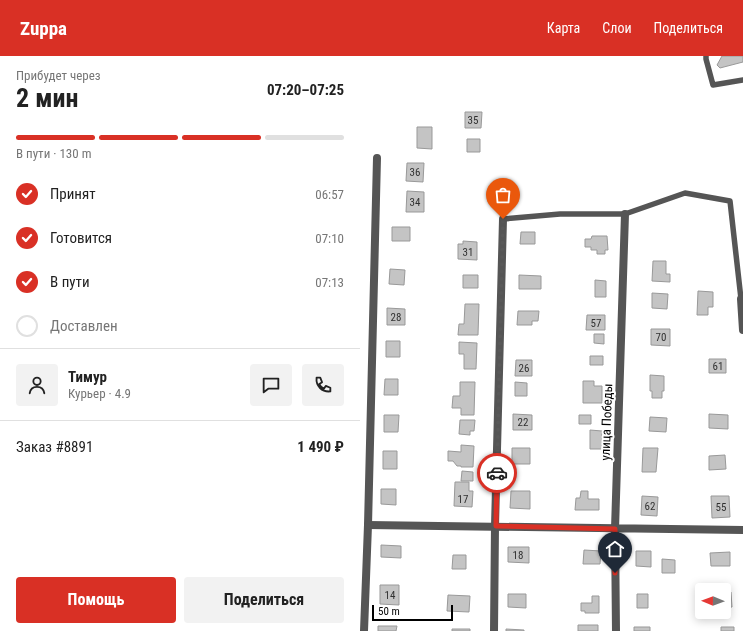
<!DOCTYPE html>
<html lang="ru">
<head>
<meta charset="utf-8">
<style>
	body { margin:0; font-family:"Roboto Condensed",sans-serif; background:#f2f2f2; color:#222; height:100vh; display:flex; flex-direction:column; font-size:15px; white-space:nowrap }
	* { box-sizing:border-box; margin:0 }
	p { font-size:13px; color:#767676 }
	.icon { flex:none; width:22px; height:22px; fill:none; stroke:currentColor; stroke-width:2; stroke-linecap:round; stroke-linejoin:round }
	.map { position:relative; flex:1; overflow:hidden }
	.panel { display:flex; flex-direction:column; background:#fff; width:360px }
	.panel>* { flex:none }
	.needle { width:26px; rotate:271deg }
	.controls { position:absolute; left:335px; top:527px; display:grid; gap:8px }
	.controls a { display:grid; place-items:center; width:36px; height:36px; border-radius:4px; background:#fff; box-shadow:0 2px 10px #0003; font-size:20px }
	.scale { position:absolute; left:12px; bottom:10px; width:81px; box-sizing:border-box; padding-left:4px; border:2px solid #000; border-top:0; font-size:11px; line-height:14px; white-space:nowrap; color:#000; -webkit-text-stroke:3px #fff; paint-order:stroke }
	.pin { position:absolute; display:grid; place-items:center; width:34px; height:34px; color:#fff; margin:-41px -17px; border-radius:50% 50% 50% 0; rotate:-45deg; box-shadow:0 0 4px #0007 }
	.pin .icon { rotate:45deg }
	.courier { position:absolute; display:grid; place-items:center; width:40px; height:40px; margin:-20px; border:3px solid #d93025; border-radius:50%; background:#fff; color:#222; box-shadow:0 1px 5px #0007 }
	.overview em { font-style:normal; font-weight:700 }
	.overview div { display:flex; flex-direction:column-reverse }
	.overview { display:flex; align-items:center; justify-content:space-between; height:68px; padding:0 16px }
	h1 { font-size:26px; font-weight:700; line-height:30px }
	.bar { display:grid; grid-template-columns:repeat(4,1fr); gap:6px 4px; align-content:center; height:48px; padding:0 16px }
	.bar i { height:5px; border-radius:3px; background:#e0e0e0 }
	.bar .active { background:#d93025 }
	.bar p { grid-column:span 4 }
	.line { display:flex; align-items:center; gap:10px; padding:0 16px; border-top:1px solid #e0e0e0 }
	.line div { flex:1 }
	.round { display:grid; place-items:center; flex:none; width:42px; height:42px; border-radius:4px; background:#f2f2f2 }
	ol { padding:0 16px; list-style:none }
	li { display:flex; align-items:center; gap:12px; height:44px }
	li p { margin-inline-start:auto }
	li .icon { padding:4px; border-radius:50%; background:#d93025; color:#fff; stroke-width:4 }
	li:last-child { color:#767676 }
	li i { width:22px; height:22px; border:2px solid #e0e0e0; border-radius:50% }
	.primary-button { display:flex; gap:8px; margin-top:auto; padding:8px 16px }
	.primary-button a { flex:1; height:46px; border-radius:4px; background:#d93025; color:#fff; font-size:16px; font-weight:700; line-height:46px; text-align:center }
	.primary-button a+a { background:#f2f2f2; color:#222 }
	header { display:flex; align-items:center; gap:24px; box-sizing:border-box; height:56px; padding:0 20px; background:#d93025; color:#fff }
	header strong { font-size:19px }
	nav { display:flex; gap:22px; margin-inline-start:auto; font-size:14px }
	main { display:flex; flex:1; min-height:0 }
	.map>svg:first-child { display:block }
	.building { fill:#c4c4c4; stroke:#999 }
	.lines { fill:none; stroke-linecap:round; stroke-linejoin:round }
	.service { stroke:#555; stroke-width:5.5 }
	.minor { stroke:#555; stroke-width:8 }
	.tertiary { stroke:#555; stroke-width:8 }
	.done { stroke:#595959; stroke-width:4; stroke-dasharray:0 7.2 }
	.route { stroke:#d93025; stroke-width:5 }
	.labels { text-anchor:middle; stroke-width:4; stroke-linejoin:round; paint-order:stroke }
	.number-label { font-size:11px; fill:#313131 }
	.street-label { font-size:13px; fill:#000; stroke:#fff }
</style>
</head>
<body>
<header>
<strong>Zuppa</strong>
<nav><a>Карта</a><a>Слои</a><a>Поделиться</a></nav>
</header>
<main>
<section class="panel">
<div class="overview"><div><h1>2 мин</h1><p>Прибудет через</p></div><em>07:20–07:25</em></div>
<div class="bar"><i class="active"></i><i class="active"></i><i class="active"></i><i></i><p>В пути · 130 m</p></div>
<ol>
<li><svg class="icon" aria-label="check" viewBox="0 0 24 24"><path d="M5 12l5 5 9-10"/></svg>Принят<p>06:57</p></li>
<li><svg class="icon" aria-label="check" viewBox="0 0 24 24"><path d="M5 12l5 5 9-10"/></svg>Готовится<p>07:10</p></li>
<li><svg class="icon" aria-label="check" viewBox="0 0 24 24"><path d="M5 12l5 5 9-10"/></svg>В пути<p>07:13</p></li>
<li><i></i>Доставлен</li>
</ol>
<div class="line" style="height:72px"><a class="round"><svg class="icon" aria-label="person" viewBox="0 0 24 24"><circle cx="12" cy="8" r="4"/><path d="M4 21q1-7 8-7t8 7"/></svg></a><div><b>Тимур</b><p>Курьер · 4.9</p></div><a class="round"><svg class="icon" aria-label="chat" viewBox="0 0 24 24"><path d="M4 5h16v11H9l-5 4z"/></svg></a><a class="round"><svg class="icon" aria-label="phone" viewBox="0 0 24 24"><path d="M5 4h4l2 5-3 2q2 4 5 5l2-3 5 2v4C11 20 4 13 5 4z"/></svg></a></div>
<div class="line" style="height:52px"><div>Заказ #8891</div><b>1 490 ₽</b></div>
<div class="primary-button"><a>Помощь</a><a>Поделиться</a></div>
</section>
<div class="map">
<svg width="383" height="575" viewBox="0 0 383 575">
	<rect width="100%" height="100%" fill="#fff"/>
	<!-- building -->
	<path class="building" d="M362 0H383V6L360 12 357 9Z
		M105 56H122L121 72H105Z
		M57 71H72V93L57 92Z
		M107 83H120V96H107Z
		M47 107H64L63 126 46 125Z
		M47 135 64 136V156H46Z
		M32 171H50V185H32Z
		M161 176H175V188H160Z
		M232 180H247L248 194H245V198H237V194H231V191H225V183H231Z
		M103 185 117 186V204L98 203V188H103Z
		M293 205H306V218H310V226L292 225Z
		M30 213 45 214 44 229 29 228Z
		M103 219H118V232H103Z
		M159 219 181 220V233H159Z
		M235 224 246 225V241H235Z
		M338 235 353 236V251H348V259H337Z
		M292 237 308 238 307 253 292 252Z
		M105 248H119L118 279H98L99 268H104Z
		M27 252 45 253V269H27Z
		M158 255H179L178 265H172V269H157Z
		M227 259H245V274H226Z
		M291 273H310V290L291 289Z
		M234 278H244V288L234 287Z
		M26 285H40V301H26Z
		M99 286 117 287 116 313H104V298H99Z
		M230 300H243V309H230Z
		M349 303H366V317H349Z
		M156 304H172V320H155Z
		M290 319 304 320V335H302V342H292V335H290Z
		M25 323H38V339H24Z
		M223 325H234V330H242V347H223Z
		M100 326H115L114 359H101V352H92L93 340H100Z
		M155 326 167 327V340H155Z
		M153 358 172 359V374H153Z
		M349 358 368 359V373L349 372Z
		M24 359H39L38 376H24Z
		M219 359H231V368H219Z
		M290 361 307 362 306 376 289 375Z
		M100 364H115L114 375H110V379L99 378Z
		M230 374 242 375V393H230Z
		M101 389 114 390 113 411H101V410H97L93 405H88V395L101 396Z
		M152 392H170V408H152Z
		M283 392H298L296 416H282Z
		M23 395H37V413H23Z
		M365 399 366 413 349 414V400Z
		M102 415 113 416V425H101Z
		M95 426H109V435H113L112 451 94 450Z
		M21 433H36V449L21 448Z
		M151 435H170V453L150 452Z
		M221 435H228V443H239V454H215L216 442H220Z
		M282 440 298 441 297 460 281 459Z
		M351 440H369L370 461 352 462Z
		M21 489 41 490V502L21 501Z
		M148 491H169V507L148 506Z
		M224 494 241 495 240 508H223Z
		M276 495H291V511L276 510Z
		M370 496V510H351L350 497Z
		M93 499H106V513H92Z
		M302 503 315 504V517H302Z
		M20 529H39V549L20 548Z
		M371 536 372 551 364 552V537Z
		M148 538H166V552L148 551Z
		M277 538H288V552H277Z
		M88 539 110 540 109 556 87 555Z
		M232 540H239V557H225V555H221V547H232Z
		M218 569H238V575H218Z
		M18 570H37L36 575H18Z
		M274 571H290V575H274Z
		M361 571H374V575H361Z
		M92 573H110V575H92Z
		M146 573 164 574V575H146Z"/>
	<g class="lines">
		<!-- service -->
		<path class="service" d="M346 0V3L353 29 383 24
			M143 163 200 158H265L325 137 370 145 381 243"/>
		<!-- minor -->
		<path class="minor" d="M381 243 383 274
			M4 575 8 469 17 102
			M134 575 135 470 143 163"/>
		<!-- tertiary -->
		<path class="tertiary" d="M8 469 383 474
			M256 575 255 473 265 158"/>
	</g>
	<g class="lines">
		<!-- done -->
		<path class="done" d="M137 417 143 163"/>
		<!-- route -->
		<path class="route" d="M137 417 136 470 255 473V517"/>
	</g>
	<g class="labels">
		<!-- number labels -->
		<g class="number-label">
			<text x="113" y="68">35</text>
			<text x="55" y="120">36</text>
			<text x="55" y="150">34</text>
			<text x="108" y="200">31</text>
			<text x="36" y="265">28</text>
			<text x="236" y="271">57</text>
			<text x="301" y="285">70</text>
			<text x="358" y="314">61</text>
			<text x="164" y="316">26</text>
			<text x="163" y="370">22</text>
			<text x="103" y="447">17</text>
			<text x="290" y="454">62</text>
			<text x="361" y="455">55</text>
			<text x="158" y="503">18</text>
			<text x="30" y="543">14</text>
		</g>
		<!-- street labels -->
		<g class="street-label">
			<text transform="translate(246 366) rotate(-88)" y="5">улица Победы</text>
		</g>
	</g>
</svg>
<div class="controls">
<a><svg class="needle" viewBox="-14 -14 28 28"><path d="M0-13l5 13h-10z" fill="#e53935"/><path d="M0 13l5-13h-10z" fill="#767676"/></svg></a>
</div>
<div class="scale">50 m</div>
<div class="pin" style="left:143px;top:163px;background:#ea580c"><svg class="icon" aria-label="bag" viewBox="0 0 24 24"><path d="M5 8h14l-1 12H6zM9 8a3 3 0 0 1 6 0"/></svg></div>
<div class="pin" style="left:255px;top:517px;background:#1f2937"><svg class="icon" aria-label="home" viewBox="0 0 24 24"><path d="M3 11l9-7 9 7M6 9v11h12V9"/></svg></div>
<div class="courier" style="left:137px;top:417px"><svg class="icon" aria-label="car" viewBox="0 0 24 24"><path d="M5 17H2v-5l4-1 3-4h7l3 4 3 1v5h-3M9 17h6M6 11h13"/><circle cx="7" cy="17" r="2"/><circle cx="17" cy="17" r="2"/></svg></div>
</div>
</main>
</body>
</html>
